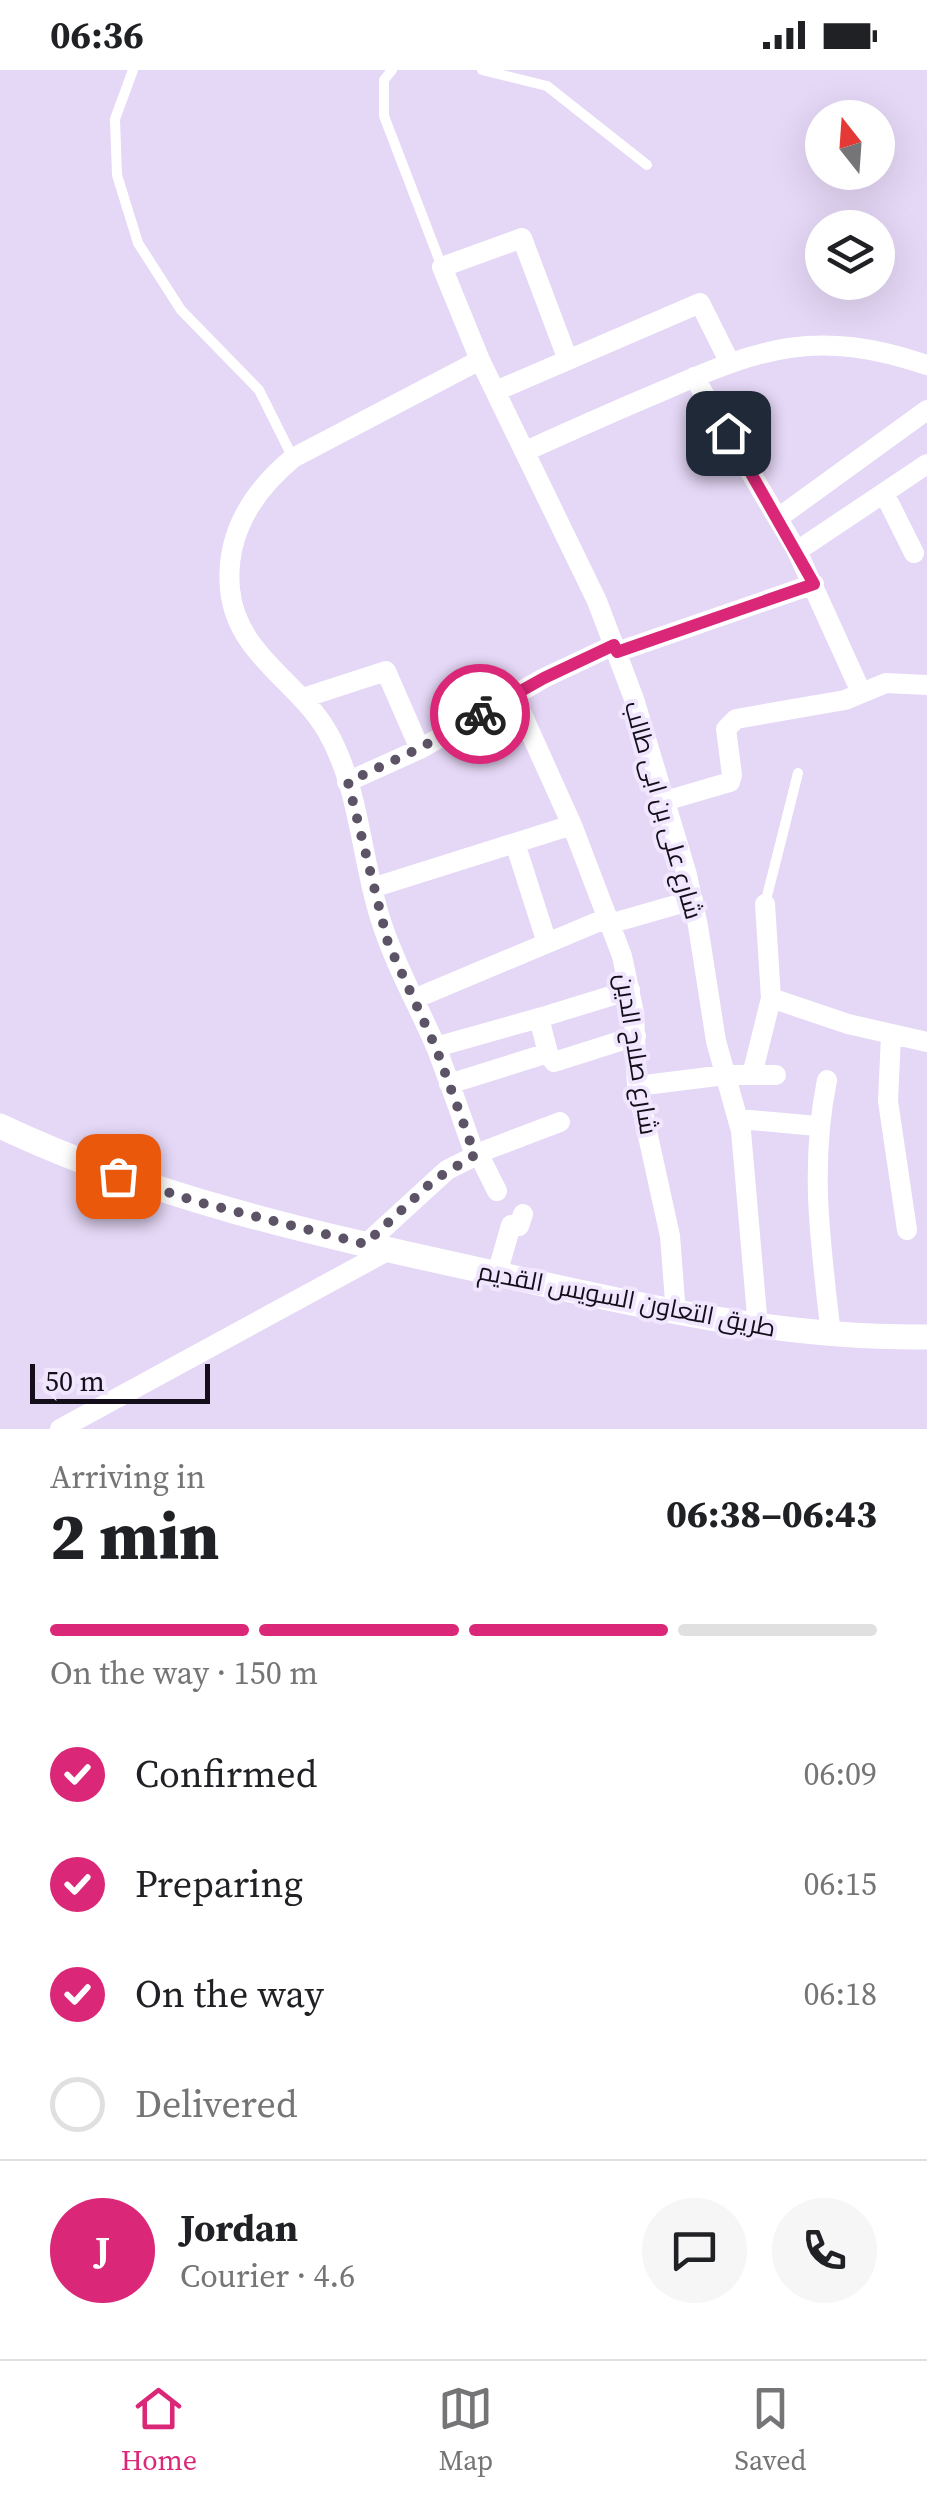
<!DOCTYPE html>
<html lang="en">
<head>
<meta charset="utf-8">
<style>
	body { margin:0; font-family:"Source Serif 4",Cairo,serif; background:#f6f6f6; color:#202124; height:100vh; display:flex; flex-direction:column; font-size:38px; white-space:nowrap }
	* { box-sizing:border-box; margin:0 }
	p { font-size:32px; color:#757577 }
	.icon { flex:none; width:55px; height:55px; fill:none; stroke:currentColor; stroke-width:2; stroke-linecap:round; stroke-linejoin:round }
	.map { position:relative; height:1359px; overflow:hidden }
	.drawer { display:flex; flex-direction:column; background:#fff; flex:1 }
	.drawer>* { flex:none }
	.needle { width:65px; rotate:343deg }
	.tools { position:absolute; left:805px; top:30px; display:grid; gap:20px }
	.tools a { display:grid; place-items:center; width:90px; height:90px; border-radius:50%; background:#fff; box-shadow:0 10px 40px #0002; font-size:50px }
	.scale { position:absolute; left:30px; bottom:25px; width:180px; box-sizing:border-box; padding-left:10px; border:5px solid #130e19; border-top:0; font-size:28px; line-height:35px; white-space:nowrap; color:#130e19; -webkit-text-stroke:8px #f0e6fe; paint-order:stroke }
	.pin { position:absolute; display:grid; place-items:center; width:85px; height:85px; color:#fff; margin:-42px; border-radius:20px; box-shadow:0 5px 15px #0006 }
	.courier { position:absolute; display:grid; place-items:center; width:100px; height:100px; margin:-50px; border:8px solid #db2777; border-radius:50%; background:#fff; color:#222; box-shadow:0 2px 12px #0007 }
	.overview em { font-style:normal; font-weight:800 }
	.overview div { display:flex; flex-direction:column-reverse }
	.overview { display:flex; align-items:center; justify-content:space-between; height:170px; padding:0 50px }
	h1 { font-size:65px; font-weight:800; line-height:75px }
	.bar { display:grid; grid-template-columns:repeat(4,1fr); gap:15px 10px; align-content:center; height:120px; padding:0 50px }
	.bar i { height:12px; border-radius:8px; background:#e0e0e0 }
	.bar .on { background:#db2777 }
	.bar p { grid-column:span 4 }
	.line { display:flex; align-items:center; gap:25px; padding:0 50px; border-top:2px solid #e0e0e0 }
	.line div { flex:1 }
	.round { display:grid; place-items:center; flex:none; width:105px; height:105px; border-radius:52px; background:#f6f6f6 }
	ol { padding:0 50px; list-style:none }
	li { display:flex; align-items:center; gap:30px; height:110px }
	li p { margin-inline-start:auto }
	li .icon { padding:10px; border-radius:50%; background:#db2777; color:#fff; stroke-width:4 }
	li:last-child { color:#757577 }
	li i { width:55px; height:55px; border:5px solid #e0e0e0; border-radius:50% }
	.status { display:flex; justify-content:space-between; align-items:center; height:70px; padding:0 50px; background:#fff; direction:ltr }
	.status svg { height:28px; fill:currentColor }
	.tabs { display:flex; justify-content:space-around; align-items:center; height:140px; border-top:2px solid #e0e0e0; background:#fff; font-size:28px; color:#757577 }
	.tabs a { display:grid; justify-items:center; gap:5px }
	.tabs .on { color:#db2777 }
	.map>svg:first-child { display:block }
	.lines { fill:none; stroke-linecap:round; stroke-linejoin:round }
	.service { stroke:#fff; stroke-width:10 }
	.minor { stroke:#fff; stroke-width:20 }
	.tertiary { stroke:#fff; stroke-width:25 }
	.done { stroke:#5c5466; stroke-width:10; stroke-dasharray:0 18 }
	.route { stroke:#db2777; stroke-width:12 }
	.labels { text-anchor:middle; stroke-width:8; stroke-linejoin:round; paint-order:stroke }
	.street-label { font-size:25px; fill:#130e19; stroke:#f0e6fe }
</style>
</head>
<body>
<div class="status"><b>06:36</b><svg viewBox="0 0 49 12"><path d="M0 12V9h3v3zM5 12V6h3v6zM10 12V3h3v9zM15 12V0h3v12zM26 1h20v11H26zM47 4h2v5h-2z"/></svg></div>
<div class="map">
<svg width="927" height="1359" viewBox="0 0 927 1359">
	<rect width="100%" height="100%" fill="#e5d7f6"/>
	<g class="lines">
		<!-- service -->
		<path class="service" d="M133 0 115 49 117 105 138 173 181 240 259 320 293 388
			M392 0 384 10V46L442 197
			M482 0 547 16 647 95
			M765 834 798 703"/>
		<!-- minor -->
		<path class="minor" d="M568 290 522 168 442 197 480 290 597 531 634 629 687 805 698 856 716 971 741 1061 758 1257
			M694 307 797 481 861 622
			M496 321 700 233 729 291
			M526 381C570 361 615 341 660 322 763 277 816 258 927 295
			M884 423 914 483
			M778 448 927 340
			M797 481 927 394
			M617 582 814 514
			M513 624 572 755 622 886 634 943 637 1016 670 1166 676 1244
			M303 628 386 601 420 679
			M347 712 420 679 544 608 614 575
			M665 731 730 712 732 705 726 659 736 649 845 630 886 613 927 615
			M515 773 547 873
			M372 818 572 755
			M609 854 693 830
			M771 928 848 954 927 972
			M414 929 607 848
			M891 965 888 1031 907 1160
			M436 977 539 948
			M548 983 554 992 636 966
			M752 1005 771 928 765 834
			M827 1010C809 1099 821 1176 831 1265
			M449 1014 548 983 539 948 630 920
			M637 1016 725 1005H776
			M739 1049 817 1056
			M478 1083 497 1121
			M475 1085C462 1049 450 1013 436 977 418 935 395 895 381 851 361 790 360 718 327 661 297 610 236 584 230 519 225 464 252 422 293 388L480 290
			M365 1175 447 1100 489 1079 560 1052
			M497 1204 511 1155 519 1156 523 1144
			M60 1359 389 1180"/>
		<!-- tertiary -->
		<path class="tertiary" d="M0 1056C156 1130 325 1166 493 1203 637 1235 779 1269 927 1267"/>
	</g>
	<g class="lines">
		<!-- done -->
		<path class="done" d="M118 1106 198 1132 365 1174 434 1110 475 1085 436 978 388 873 348 712 420 678 480 644"/>
		<!-- route -->
		<path class="route" d="M480 644 544 608 614 575 617 582 814 514 728 363"/>
	</g>
	<g class="labels">
		<!-- street labels -->
		<g class="street-label">
			<text transform="translate(664 740) rotate(74)" y="9">شارع على بن ابى طالب</text>
			<text transform="translate(637 984) rotate(81)" y="9">شارع صلاح الدين</text>
			<text transform="translate(627 1229) rotate(11)" y="9">طريق التعاون السويس القديم</text>
		</g>
	</g>
</svg>
<div class="tools">
<a><svg class="needle" viewBox="-14 -14 28 28"><path d="M0-13l5 13h-10z" fill="#e53935"/><path d="M0 13l5-13h-10z" fill="#757577"/></svg></a>
<a><svg class="icon" aria-label="layers" viewBox="0 0 24 24"><path d="M12 4l9 5-9 5-9-5zM3 14l9 5 9-5"/></svg></a>
</div>
<div class="scale">50 m</div>
<div class="pin" style="left:118px;top:1106px;background:#ea580c"><svg class="icon" aria-label="bag" viewBox="0 0 24 24"><path d="M5 8h14l-1 12H6zM9 8a3 3 0 0 1 6 0"/></svg></div>
<div class="pin" style="left:728px;top:363px;background:#1f2937"><svg class="icon" aria-label="home" viewBox="0 0 24 24"><path d="M3 11l9-7 9 7M6 9v11h12V9"/></svg></div>
<div class="courier" style="left:480px;top:644px"><svg class="icon" aria-label="bike" viewBox="0 0 24 24"><circle cx="6" cy="16" r="4"/><circle cx="18" cy="16" r="4"/><path d="M6 16l4-8h5l3 8M10 8l3 8H6M13 5h3"/></svg></div>
</div>
<section class="drawer">
<div class="overview"><div><h1>2 min</h1><p>Arriving in</p></div><em>06:38–06:43</em></div>
<div class="bar"><i class="on"></i><i class="on"></i><i class="on"></i><i></i><p>On the way · 150 m</p></div>
<ol>
<li><svg class="icon" aria-label="check" viewBox="0 0 24 24"><path d="M5 12l5 5 9-10"/></svg>Confirmed<p>06:09</p></li>
<li><svg class="icon" aria-label="check" viewBox="0 0 24 24"><path d="M5 12l5 5 9-10"/></svg>Preparing<p>06:15</p></li>
<li><svg class="icon" aria-label="check" viewBox="0 0 24 24"><path d="M5 12l5 5 9-10"/></svg>On the way<p>06:18</p></li>
<li><i></i>Delivered</li>
</ol>
<div class="line" style="height:180px"><b class="round" style="background:#db2777;color:#fff">J</b><div><b>Jordan</b><p>Courier · 4.6</p></div><a class="round"><svg class="icon" aria-label="chat" viewBox="0 0 24 24"><path d="M4 5h16v11H9l-5 4z"/></svg></a><a class="round"><svg class="icon" aria-label="phone" viewBox="0 0 24 24"><path d="M5 4h4l2 5-3 2q2 4 5 5l2-3 5 2v4C11 20 4 13 5 4z"/></svg></a></div>
</section>
<nav class="tabs">
<a class="on"><svg class="icon" aria-label="home" viewBox="0 0 24 24"><path d="M3 11l9-7 9 7M6 9v11h12V9"/></svg>Home</a>
<a><svg class="icon" aria-label="map" viewBox="0 0 24 24"><path d="M3 6l6-2 6 2 6-2v14l-6 2-6-2-6 2zM9 4v14M15 6v14"/></svg>Map</a>
<a><svg class="icon" aria-label="saved" viewBox="0 0 24 24"><path d="M7 4h10v16l-5-4-5 4z"/></svg>Saved</a>
</nav>
</body>
</html>
